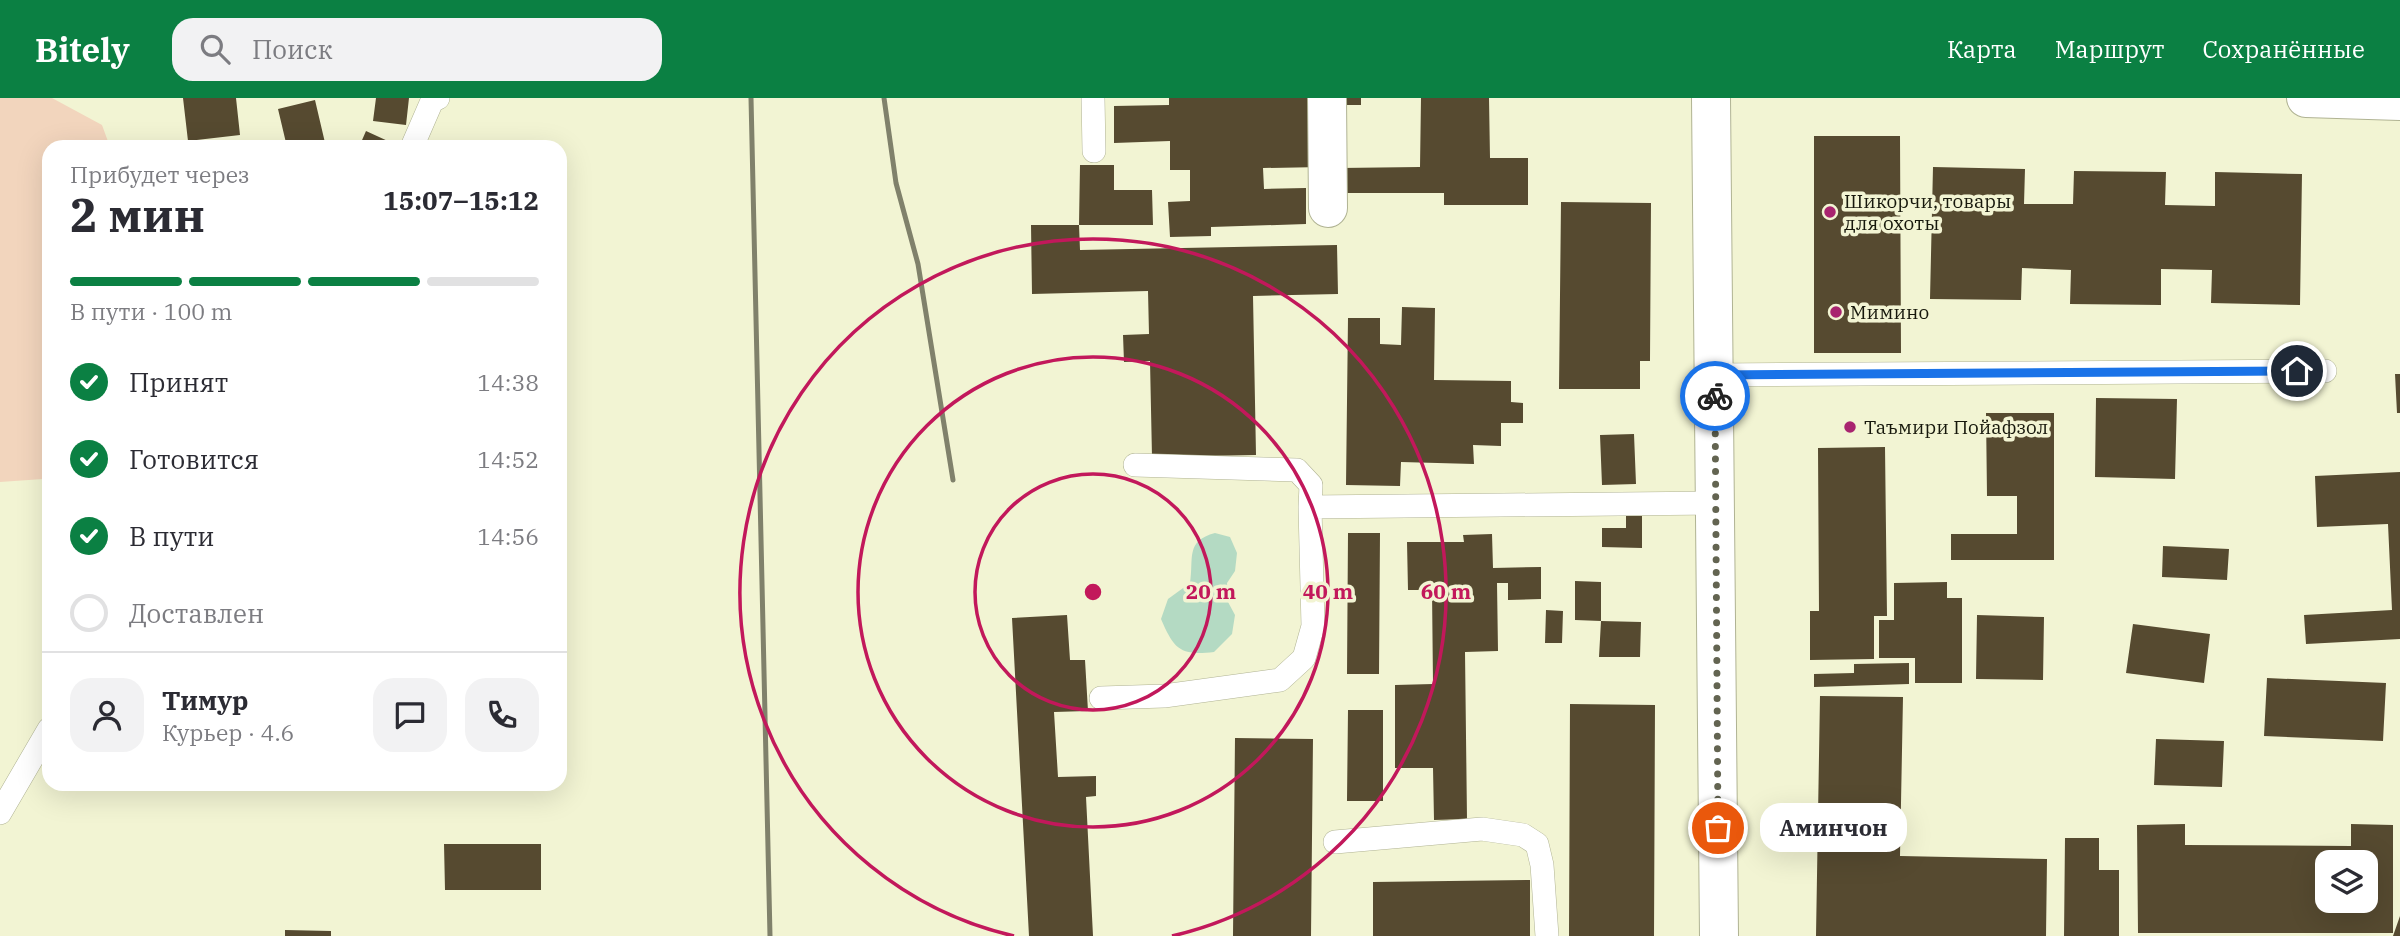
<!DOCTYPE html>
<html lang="ru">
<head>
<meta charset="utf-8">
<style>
	body { margin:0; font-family:"IBM Plex Serif",serif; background:#f2f2f3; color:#2b2b33; height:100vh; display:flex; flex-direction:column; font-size:26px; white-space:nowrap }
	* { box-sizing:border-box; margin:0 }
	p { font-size:23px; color:#7c7c81 }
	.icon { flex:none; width:38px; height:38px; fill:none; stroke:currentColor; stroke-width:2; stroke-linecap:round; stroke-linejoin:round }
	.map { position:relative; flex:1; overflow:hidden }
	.side { position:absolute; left:42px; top:42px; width:525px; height:651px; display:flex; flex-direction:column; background:#fff; border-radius:21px; box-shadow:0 7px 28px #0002 }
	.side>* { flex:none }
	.buttons { position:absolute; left:2315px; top:752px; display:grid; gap:14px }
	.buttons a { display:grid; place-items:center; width:63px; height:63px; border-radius:14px; background:#fff; box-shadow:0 7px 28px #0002; font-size:35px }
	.pin { position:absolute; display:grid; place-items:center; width:60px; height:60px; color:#fff; margin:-30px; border:4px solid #fff; border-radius:50%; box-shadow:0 2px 7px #0007 }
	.courier { position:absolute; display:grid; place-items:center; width:70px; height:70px; margin:-35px; border:5px solid #1a73e8; border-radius:50%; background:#fff; color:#222; box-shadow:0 2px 9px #0007 }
	.bubble { position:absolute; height:49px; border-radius:21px; background:#fff; box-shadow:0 7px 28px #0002; font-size:23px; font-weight:700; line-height:49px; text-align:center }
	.headline em { font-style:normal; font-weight:700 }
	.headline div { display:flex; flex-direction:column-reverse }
	.headline { display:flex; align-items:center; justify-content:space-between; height:119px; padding:0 28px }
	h1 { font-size:46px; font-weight:700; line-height:52px }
	.bar { display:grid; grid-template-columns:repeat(4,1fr); gap:10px 7px; align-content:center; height:84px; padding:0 28px }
	.bar i { height:9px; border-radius:5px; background:#e1e1e2 }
	.bar .on { background:#0b8043 }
	.bar p { grid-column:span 4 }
	.line { display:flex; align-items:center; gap:18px; padding:0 28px; border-top:2px solid #e1e1e2 }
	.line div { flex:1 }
	.round { display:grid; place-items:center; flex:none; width:74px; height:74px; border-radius:21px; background:#f2f2f3 }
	ol { padding:0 28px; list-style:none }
	li { display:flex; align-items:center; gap:21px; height:77px }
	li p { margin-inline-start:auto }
	li .icon { padding:7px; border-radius:50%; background:#0b8043; color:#fff; stroke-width:4 }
	li:last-child { color:#7c7c81 }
	li i { width:38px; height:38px; border:4px solid #e1e1e2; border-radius:50% }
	header { display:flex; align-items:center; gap:42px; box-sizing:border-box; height:98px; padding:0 35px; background:#0b8043; color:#fff }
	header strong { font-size:33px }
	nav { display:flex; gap:38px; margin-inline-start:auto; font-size:24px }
	.search { width:490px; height:63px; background:#f2f2f3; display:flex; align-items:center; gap:18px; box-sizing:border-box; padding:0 24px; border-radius:21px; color:#7c7c81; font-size:26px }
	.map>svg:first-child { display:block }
	.green { fill:#f2d5bd }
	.water { fill:#b4dac3 }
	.building { fill:#564a30; fill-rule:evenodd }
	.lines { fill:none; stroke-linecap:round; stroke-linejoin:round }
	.lane-casing { stroke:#b0b393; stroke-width:24 }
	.street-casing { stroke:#b0b393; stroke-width:40 }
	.lane { stroke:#fff; stroke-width:23 }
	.street { stroke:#fff; stroke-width:38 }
	.rail { stroke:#80816b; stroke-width:5 }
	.done { stroke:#636451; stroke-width:7; stroke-dasharray:0 12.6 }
	.route { stroke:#1a73e8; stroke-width:9 }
	.ring { fill:none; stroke:#c2185b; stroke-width:3.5 }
	.poi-dot { fill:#a8246f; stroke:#f2f4d3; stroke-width:2.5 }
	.labels { text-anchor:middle; stroke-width:7; stroke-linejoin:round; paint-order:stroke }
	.poi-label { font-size:19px; fill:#16170b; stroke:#f2f4d3; text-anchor:start }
	.centre { fill:#c2185b; stroke:#f2f4d3; stroke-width:3.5 }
	.ring-label { font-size:21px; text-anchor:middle; font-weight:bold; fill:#c2185b; stroke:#f2f4d3; stroke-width:7; stroke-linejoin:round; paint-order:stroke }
</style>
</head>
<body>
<header>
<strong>Bitely</strong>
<div class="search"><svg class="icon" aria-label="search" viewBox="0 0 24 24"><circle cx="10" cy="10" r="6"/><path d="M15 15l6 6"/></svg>Поиск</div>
<nav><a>Карта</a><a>Маршрут</a><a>Сохранённые</a></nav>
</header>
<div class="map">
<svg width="2400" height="838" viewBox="0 0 2400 838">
	<rect width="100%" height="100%" fill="#f2f4d3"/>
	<!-- green -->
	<path class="green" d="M0 0H52L102 27 110 49H49V374L43 381 0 384Z"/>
	<!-- water -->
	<path class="water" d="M1215 435 1230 439 1237 455 1235 473 1227 485 1228 504 1235 517 1232 536 1214 554C1180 558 1174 551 1161 521L1168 501 1190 485C1194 460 1185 443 1215 435Z"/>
	<!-- building -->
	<path class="building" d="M183 0H236L240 37 188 43Z
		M376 0H409L406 27 373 23Z
		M1169 0H1320L1322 69 1263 70 1264 91 1306 90V126L1211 129V138L1170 139 1168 104 1190 103V72H1170V43L1114 45V8L1169 7Z
		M1337 0H1361V7H1337Z
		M1421 0H1489L1490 60H1528V107H1444V95H1340V70L1420 69Z
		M315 2 326 49H287L278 11Z
		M366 33 390 44 388 49H359Z
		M1814 38H1900L1901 255H1814Z
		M1080 67H1114V92H1152L1153 127H1079Z
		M1933 69 2025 71 2024 106H2073L2074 73 2166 74 2165 107 2215 108V74L2302 76 2300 207 2211 205 2212 172 2161 171V207L2070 206 2071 172 2022 170 2021 202 1930 201Z
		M1561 104 1651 105 1650 263H1640V291H1559Z
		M1031 127H1079L1080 152 1337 147 1338 196 1253 198 1256 357 1152 359 1150 263 1124 264 1123 237 1149 236 1148 193 1032 196Z
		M1402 209 1435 210 1434 282 1511 283V304L1523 305V325H1501V348L1473 347 1474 366 1401 364 1400 388 1346 387 1348 220H1380V246L1401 247Z
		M2395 276H2400V315H2397Z
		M2096 300 2177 301 2175 381 2095 379Z
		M1986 315H2054V462H1951V436H2017V398H1987Z
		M1634 336 1636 386 1602 387 1600 337Z
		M1885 349 1887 518H1874V561L1810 562V513H1819L1818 350Z
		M2400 374V541L2306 546 2304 517 2392 512 2388 426 2317 429 2315 378Z
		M1626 418H1642V450L1602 449V430H1626Z
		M1348 435H1380L1379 576H1347Z
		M1492 436 1493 470 1541 469V501L1508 502V485H1497L1498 553 1465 554 1467 721 1434 722 1433 670H1395V587L1433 586 1432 492H1408L1407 444H1464L1463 437Z
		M2163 448 2229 451 2227 482 2162 479Z
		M1575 483 1601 484V523L1641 524 1640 559H1599L1601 523 1575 522Z
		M1947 484V500H1962V585H1915V560H1879V522H1894V485Z
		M1546 512 1563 513 1562 545H1545Z
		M1067 517 1070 562H1085L1088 613 1054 614 1058 679 1096 678V698L1086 699 1093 838H1029L1012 520Z
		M1977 517 2044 519 2043 582 1976 581Z
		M2133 526 2210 536 2204 585 2126 575Z
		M1909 565V586L1814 589V576L1854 575V566Z
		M2267 580 2386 585 2383 643 2264 638Z
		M1820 598 1903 599 1900 758 2047 761 2046 838H1816Z
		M1570 606 1655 607 1654 838H1569Z
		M1348 612H1383V703H1347Z
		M1235 640 1313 641 1311 838H1233Z
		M2156 641 2224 643 2222 689 2154 687Z
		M2185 726V747L2351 748V726L2393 727V835H2138L2137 727ZM2328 765H2366V803H2328Z
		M2065 740H2099V772H2119V838H2064Z
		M444 746H541V792H445Z
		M1530 782V838H1373V784Z
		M2400 818V838H2393Z
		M285 832 331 833V838H285Z"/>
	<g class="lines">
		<defs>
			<path id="lane" d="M1093 0 1094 53
				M412 49 432 3 438 0
				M1715 277 2325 273
				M1135 367 1297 372 1311 387 1310 409
				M1101 600 1164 598 1280 582 1304 560 1313 528 1310 409 1716 405
				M0 715 49 631
				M1335 744 1482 731 1523 737 1537 746 1542 767 1547 838"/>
			<path id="street" d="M1327 0 1328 110
				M1711 0 1719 838
				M2306 0 2400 3"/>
		</defs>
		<!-- lane casing -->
		<use href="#lane" class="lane-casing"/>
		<!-- street casing -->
		<use href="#street" class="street-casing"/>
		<!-- lane -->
		<use href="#lane" class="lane"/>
		<!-- street -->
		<use href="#street" class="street"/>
		<!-- rail -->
		<path class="rail" d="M751 0 770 838
			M884 0 896 85 918 166 953 382"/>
	</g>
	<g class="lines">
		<!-- done -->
		<path class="done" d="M1715 298 1718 730"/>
		<!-- route -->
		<path class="route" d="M1715 298V277L2297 273"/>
	</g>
	<!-- distance rings -->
	<g class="ring">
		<circle cx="1093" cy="494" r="118"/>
		<circle cx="1093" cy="494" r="235"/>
		<path d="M1014 838A353 353 0 1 1 1172 838"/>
	</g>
	<!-- markers -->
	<g class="poi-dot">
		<circle cx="1830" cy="114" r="7"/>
		<circle cx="1836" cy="214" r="7"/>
		<circle cx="1850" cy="329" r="7"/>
	</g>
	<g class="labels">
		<!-- poi labels -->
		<g class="poi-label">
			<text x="1844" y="110">Шикорчи, товары<tspan x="1844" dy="22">для охоты</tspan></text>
			<text x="1850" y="221">Мимино</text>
			<text x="1864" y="336">Таъмири Пойафзол</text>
		</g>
	</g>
	<circle cx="1093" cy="494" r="10" class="centre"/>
	<g class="ring-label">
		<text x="1211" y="501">20 m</text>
		<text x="1328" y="501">40 m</text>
		<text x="1446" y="501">60 m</text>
	</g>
</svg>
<div class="buttons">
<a><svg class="icon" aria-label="layers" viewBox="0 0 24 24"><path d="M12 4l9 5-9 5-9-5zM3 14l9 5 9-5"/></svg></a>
</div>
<div class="pin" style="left:1718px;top:730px;background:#ea580c"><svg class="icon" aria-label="bag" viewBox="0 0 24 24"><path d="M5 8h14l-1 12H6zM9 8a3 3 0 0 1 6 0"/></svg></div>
<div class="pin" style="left:2297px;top:273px;background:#1f2937"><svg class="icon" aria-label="home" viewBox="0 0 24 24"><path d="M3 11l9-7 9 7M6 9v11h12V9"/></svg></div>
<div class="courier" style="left:1715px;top:298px"><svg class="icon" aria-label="bike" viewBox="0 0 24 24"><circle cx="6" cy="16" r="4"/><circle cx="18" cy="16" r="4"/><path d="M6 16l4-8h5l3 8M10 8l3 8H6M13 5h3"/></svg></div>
<div class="bubble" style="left:1760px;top:705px;width:147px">Аминчон</div>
<section class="side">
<div class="headline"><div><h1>2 мин</h1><p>Прибудет через</p></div><em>15:07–15:12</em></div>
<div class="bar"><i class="on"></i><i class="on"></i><i class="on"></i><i></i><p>В пути · 100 m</p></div>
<ol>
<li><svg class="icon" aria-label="check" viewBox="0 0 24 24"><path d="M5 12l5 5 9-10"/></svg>Принят<p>14:38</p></li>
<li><svg class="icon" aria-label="check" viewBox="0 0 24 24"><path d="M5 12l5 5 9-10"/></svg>Готовится<p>14:52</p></li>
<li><svg class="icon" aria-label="check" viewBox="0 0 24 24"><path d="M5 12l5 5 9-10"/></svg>В пути<p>14:56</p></li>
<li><i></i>Доставлен</li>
</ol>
<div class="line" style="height:126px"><a class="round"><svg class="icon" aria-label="person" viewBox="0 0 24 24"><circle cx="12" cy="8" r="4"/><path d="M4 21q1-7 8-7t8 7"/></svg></a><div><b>Тимур</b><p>Курьер · 4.6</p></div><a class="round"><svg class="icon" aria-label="chat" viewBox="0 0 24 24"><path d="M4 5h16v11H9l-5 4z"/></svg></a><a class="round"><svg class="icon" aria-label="phone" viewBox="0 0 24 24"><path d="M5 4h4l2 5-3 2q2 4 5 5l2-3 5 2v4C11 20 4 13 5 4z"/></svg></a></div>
</section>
</div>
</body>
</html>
